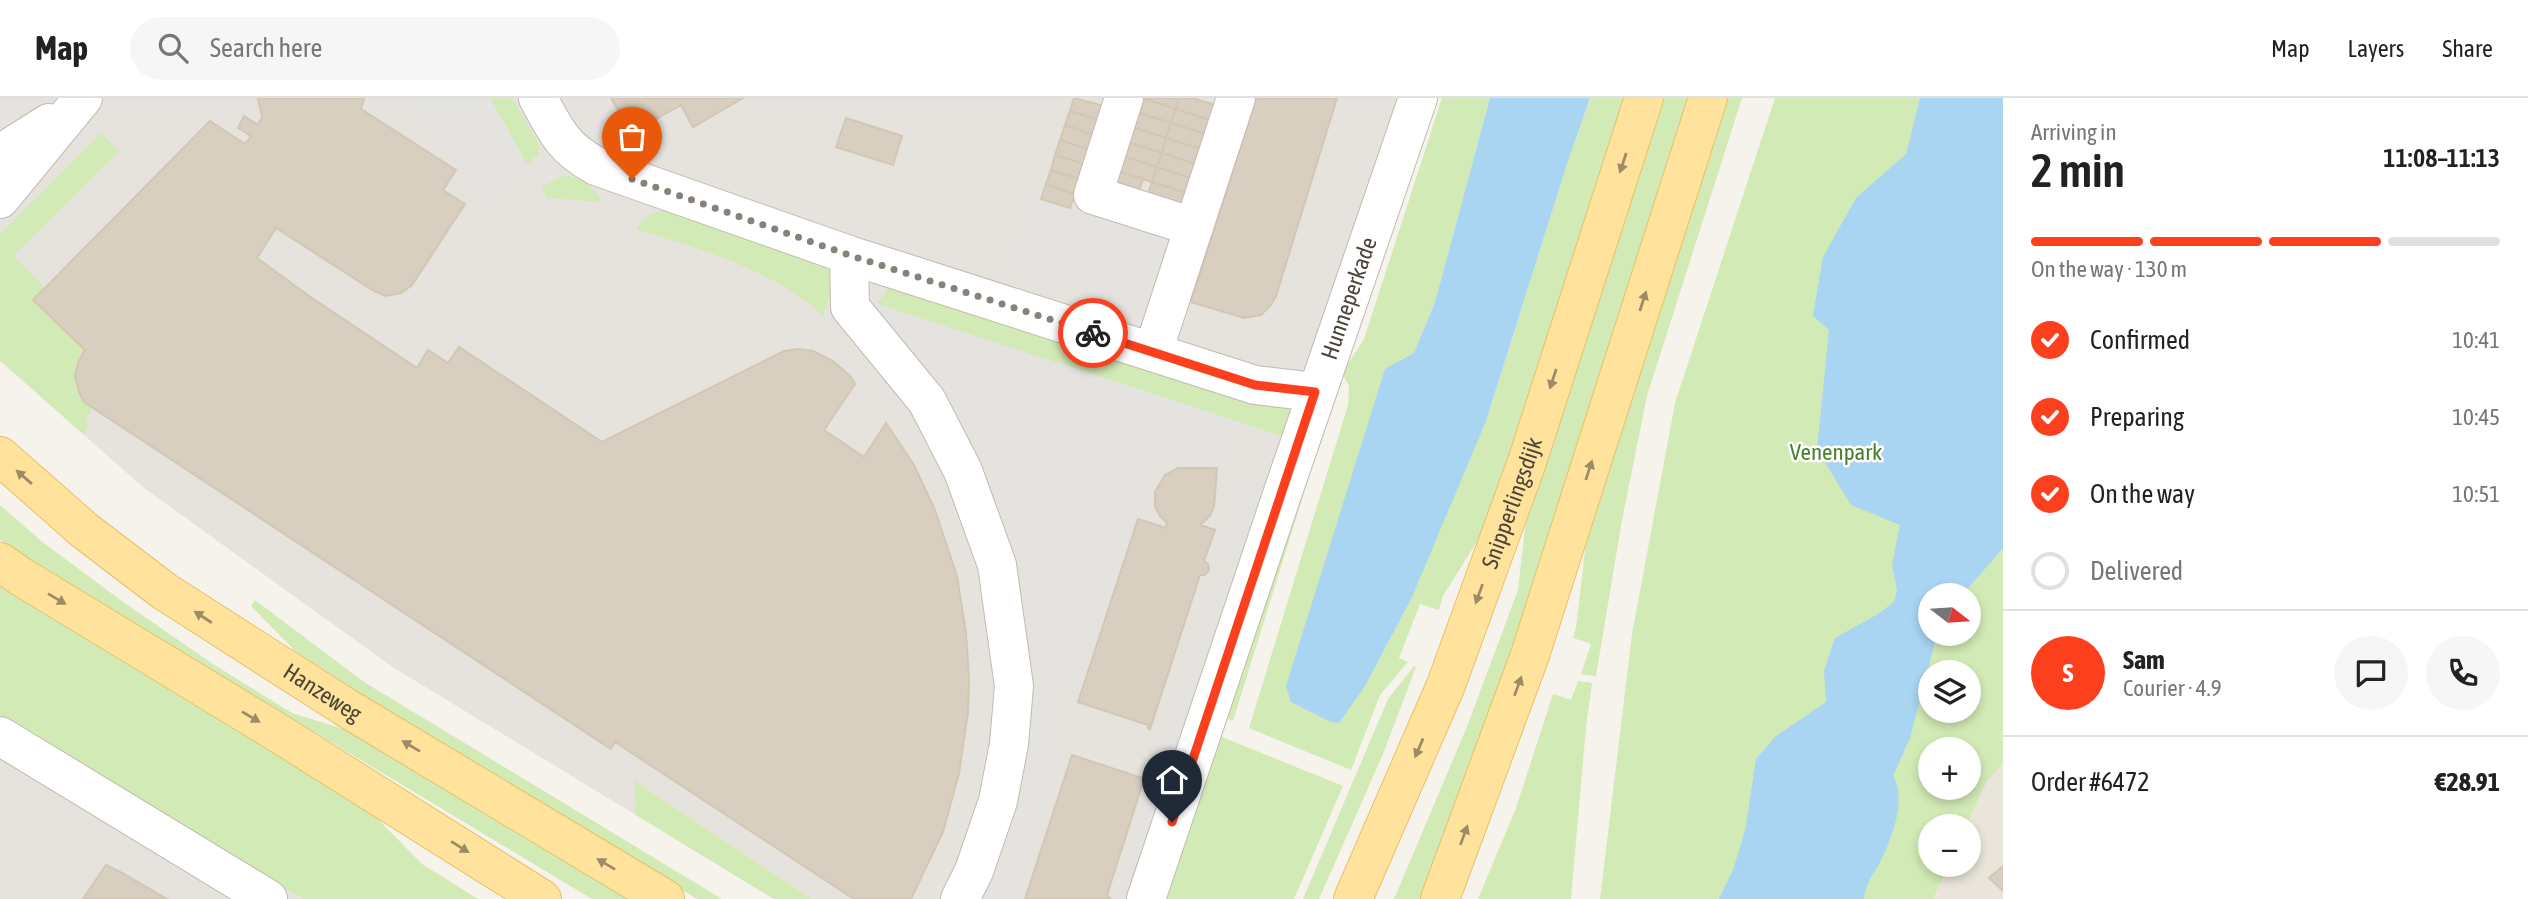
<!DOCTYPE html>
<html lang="en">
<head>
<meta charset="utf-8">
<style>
	body { margin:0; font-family:"Asap Condensed",sans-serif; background:#f6f6f6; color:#222; height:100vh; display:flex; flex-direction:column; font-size:26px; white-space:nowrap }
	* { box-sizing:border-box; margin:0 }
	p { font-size:23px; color:#767676 }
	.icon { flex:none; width:38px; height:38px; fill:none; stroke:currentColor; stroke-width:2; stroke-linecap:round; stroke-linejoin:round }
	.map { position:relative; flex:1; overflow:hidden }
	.side { display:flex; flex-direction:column; background:#fff; width:525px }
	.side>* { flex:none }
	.needle { width:46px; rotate:107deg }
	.tools { position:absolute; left:1918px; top:485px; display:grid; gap:14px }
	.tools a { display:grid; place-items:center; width:63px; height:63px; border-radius:50%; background:#fff; box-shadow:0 4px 10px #0003; font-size:35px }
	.pin { position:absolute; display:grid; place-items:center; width:60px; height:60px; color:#fff; margin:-72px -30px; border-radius:50% 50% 50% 0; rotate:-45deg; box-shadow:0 0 7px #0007 }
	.pin .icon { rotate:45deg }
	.courier { position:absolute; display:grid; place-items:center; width:70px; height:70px; margin:-35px; border:5px solid #fc3f1d; border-radius:50%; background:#fff; color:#222; box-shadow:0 2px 9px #0007 }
	.headline em { font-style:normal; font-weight:600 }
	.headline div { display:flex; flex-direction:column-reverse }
	.headline { display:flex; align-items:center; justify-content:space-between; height:119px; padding:0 28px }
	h1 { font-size:46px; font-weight:600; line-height:52px }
	.bar { display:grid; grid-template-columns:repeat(4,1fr); gap:10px 7px; align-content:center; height:84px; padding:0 28px }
	.bar i { height:9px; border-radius:5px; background:#e0e0e0 }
	.bar .current { background:#fc3f1d }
	.bar p { grid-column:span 4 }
	.line { display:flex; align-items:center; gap:18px; padding:0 28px; border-top:2px solid #e0e0e0 }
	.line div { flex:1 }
	.round { display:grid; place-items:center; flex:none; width:74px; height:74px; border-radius:37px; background:#f6f6f6 }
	ol { padding:0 28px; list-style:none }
	li { display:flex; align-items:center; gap:21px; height:77px }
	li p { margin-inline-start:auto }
	li .icon { padding:7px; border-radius:50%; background:#fc3f1d; color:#fff; stroke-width:4 }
	li:last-child { color:#767676 }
	li i { width:38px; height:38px; border:4px solid #e0e0e0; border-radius:50% }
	header { display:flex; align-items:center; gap:42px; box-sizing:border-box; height:98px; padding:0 35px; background:#fff; border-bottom:2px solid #e0e0e0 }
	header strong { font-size:33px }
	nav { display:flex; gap:38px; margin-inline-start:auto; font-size:24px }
	.search { width:490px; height:63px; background:#f6f6f6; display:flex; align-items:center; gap:18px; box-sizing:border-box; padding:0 24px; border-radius:38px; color:#767676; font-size:26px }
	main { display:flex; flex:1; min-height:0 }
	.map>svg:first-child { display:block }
	.residential { fill:#eae5da }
	.industrial { fill:#e6e2dd }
	.green { fill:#d2eab5; fill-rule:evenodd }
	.parking { fill:#e5e3e0 }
	.water { fill:#a9d4f2 }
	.building { fill:#d8cfc1; stroke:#d3c7b4; stroke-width:2 }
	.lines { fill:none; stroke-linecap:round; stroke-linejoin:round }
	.minor-casing { stroke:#c2bbae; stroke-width:40 }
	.major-casing { stroke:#e6c16a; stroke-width:40 }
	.minor { stroke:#fff; stroke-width:38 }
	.major { stroke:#ffe39c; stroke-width:38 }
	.oneway { fill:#9c8c66 }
	.done { stroke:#878178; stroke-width:7; stroke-dasharray:0 12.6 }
	.route { stroke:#fc3f1d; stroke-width:9 }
	.labels { text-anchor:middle; stroke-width:5; stroke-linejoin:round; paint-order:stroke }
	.street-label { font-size:23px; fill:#4b4439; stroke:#fff }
	.park-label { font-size:23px; fill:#4a7f2a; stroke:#fff }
</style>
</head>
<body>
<header>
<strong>Map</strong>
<div class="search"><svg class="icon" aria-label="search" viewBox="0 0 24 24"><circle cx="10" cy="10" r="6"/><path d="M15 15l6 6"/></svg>Search here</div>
<nav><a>Map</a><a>Layers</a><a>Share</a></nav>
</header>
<main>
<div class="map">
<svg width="2003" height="801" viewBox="0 0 2003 801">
	<rect width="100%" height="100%" fill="#f6f3ec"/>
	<!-- residential -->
	<path class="residential" d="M2003 665V801H1933L1949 767 1969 766V728H1966L1986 685Z"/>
	<!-- industrial -->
	<path class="industrial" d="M0 0H1403L1138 801H774L391 568 144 390 0 263Z
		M0 619 80 667 302 801H0Z"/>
	<!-- green -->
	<path class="green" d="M490 0H512L539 46 538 57 527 66Z
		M1442 0H1490L1435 204 1414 255 1486 323 1567 66 1590 0H1626L1489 424 1443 498 1439 512 1420 506 1399 560 1408 564 1380 597 1351 672 1249 630 1348 307 1349 288 1342 275 1364 241Z
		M1662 0H1690L1471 678 1421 801H1394L1466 631 1518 492 1527 413Z
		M1726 0H1742L1647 298 1622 422 1596 578 1581 576 1591 546 1573 540 1576 530 1586 444Z
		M1775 0H2003V665L1986 685 1966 728H1930V766L1949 767 1933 801H1600L1632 536 1675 305ZM1930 497H1969V536H1930ZM1930 574H1969V612H1930ZM1930 651H1969V690H1930Z
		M101 35 119 54 13 158 45 190 34 203 85 252C71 272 74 295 92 311L85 321 89 325 84 337 0 262V136Z
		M561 78C579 77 595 89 603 104L547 100 541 90Z
		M667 112 823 164C840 180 829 197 823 217 771 170 702 152 636 131 643 118 653 114 667 112Z
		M893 189 1286 300 1294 318 1288 340 877 206 887 192Z
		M1332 305 1233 623 1223 619Z
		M0 407 41 443 126 506 213 566 292 615 369 639 635 801H592L30 463 0 442Z
		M0 489 363 706 422 766 478 801H302L0 619Z
		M255 502 364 584 722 801H697L307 565 251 508Z
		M1414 568 1416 569 1383 656 1319 801H1303L1388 601Z
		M1578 583 1592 585 1586 629 1571 801H1478L1516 710 1553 596 1571 602Z
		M1217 637 1343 688 1294 801H1164Z
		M635 683 812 801H774L636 717Z"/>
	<!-- parking -->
	<path class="parking" d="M409 0H490L527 66 481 98Z
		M1037 99 1169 141 1146 215 1014 171Z
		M877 206 1227 320 1219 342 1231 346 1222 374 1217 370 1157 352 1081 582 1033 569 1030 533 1013 438 990 377 975 343 936 281 916 252 874 210Z
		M1248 381 1272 388 1247 467 1223 460Z
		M1212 488 1238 497 1139 799 1114 791Z
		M1032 576 1055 579 1054 639 1045 703 1027 761 1004 753 1022 696 1030 635Z
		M999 766 1022 775 1011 801H982Z"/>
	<!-- water -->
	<path class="water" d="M1490 0H1590L1567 66 1486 323 1412 499 1365 588 1339 625 1331 624 1291 604 1286 588 1385 271 1414 255 1435 204Z
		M1920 0H2003V450L1962 497H1930V536H1937L1910 640 1893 678C1907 701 1892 740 1881 762 1874 776 1865 785 1864 801H1719L1733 772 1745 733 1756 661 1776 638 1826 604 1824 573 1835 540 1878 516 1894 504 1897 492 1892 467 1900 427 1851 407 1817 351 1829 232 1813 218 1823 159 1856 100 1906 56Z"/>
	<!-- building -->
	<path class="building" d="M258 0H364L361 11 456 72 443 92 465 106 412 187 401 195 386 198 374 193 276 130 257 160 309 198 417 270 428 252 448 265 459 249 602 344 784 253 798 251 813 253 833 263 850 278 855 286 824 332 864 359 886 325 914 367 935 412 957 478 966 535 969 581 968 614 959 675 943 734 911 801H854L615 644 611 651 84 304 79 294 75 278 78 264 85 252 33 202 210 23 245 46 251 38 238 30 244 18 258 27 262 19Z
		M611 0H743L693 29 681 7 631 35Z
		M1074 0 1104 8 1099 22 1070 13Z
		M1141 0 1176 11 1171 25 1137 14Z
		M1143 0H1179L1176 11Z
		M1179 0H1193L1215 7 1210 22 1176 11Z
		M1256 0H1337L1276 198 1271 207 1261 217 1244 220 1191 204Z
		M1176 11 1210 22 1205 36 1171 25Z
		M1070 13 1099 22 1094 37 1065 27Z
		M1137 14 1171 25 1166 40 1132 29Z
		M846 20 902 38 893 67 836 49Z
		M1171 25 1205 36 1201 51 1166 40Z
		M1065 27 1094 37 1090 52 1060 42Z
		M1132 29 1166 40 1162 55 1127 44Z
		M1166 40 1201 51 1196 66 1162 55Z
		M1060 42 1090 52 1085 66 1055 57Z
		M1127 44 1162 55 1157 69 1122 58Z
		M1162 55 1196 66 1191 80 1157 69Z
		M1055 57 1085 66 1080 81 1051 72Z
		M1122 58 1157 69 1152 84 1118 73Z
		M1157 69 1191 80 1186 95 1152 84Z
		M1051 72 1080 81 1075 96 1046 86Z
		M1118 73 1143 81 1138 96 1113 87Z
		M1152 84 1186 95 1181 110 1147 99Z
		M1046 86 1075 96 1070 110 1041 101Z
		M1178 370H1217L1214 409 1210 418 1200 427 1215 432 1204 463 1208 466 1209 472 1205 477H1200L1150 631 1148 630V627L1078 604 1138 421 1166 430 1167 425 1160 418 1155 409V394L1165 377Z
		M1072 657 1142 680 1145 678 1107 797 1111 801H1025Z
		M106 767 122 775 167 801H83Z
		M2003 768V793L1989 780Z"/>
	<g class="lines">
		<defs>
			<g id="minor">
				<path d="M538 0C556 33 562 49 596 68L849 157 1255 287 1315 294"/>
				<path d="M1124 0 1093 97 1194 129"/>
				<path d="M0 56 49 25"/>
				<path d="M0 101 83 0"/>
				<path d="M849 157 850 209 927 303 963 373 997 467 1014 588 1009 646 998 703 974 773 960 801"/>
				<path d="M1153 254 1236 0"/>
				<path d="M0 638 268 801"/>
				<path id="s1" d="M1146 801C1236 534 1325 266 1418 0"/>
			</g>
			<g id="major">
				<path id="s2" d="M0 358 84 432 164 493 345 609 665 801"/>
				<path d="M0 464 20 478 275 633 542 801"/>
				<path id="s3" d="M1353 801 1446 587 1527 364 1644 0"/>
				<path d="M1440 801 1530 557 1708 0"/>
			</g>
		</defs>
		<!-- minor casing -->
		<use href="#minor" class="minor-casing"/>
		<!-- major casing -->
		<use href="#major" class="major-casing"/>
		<!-- minor -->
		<use href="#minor" class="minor"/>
		<!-- major -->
		<use href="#major" class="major"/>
	</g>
	<!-- one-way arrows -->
	<defs><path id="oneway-solid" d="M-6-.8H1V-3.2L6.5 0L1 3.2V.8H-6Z" transform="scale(1.75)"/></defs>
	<g class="oneway">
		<use href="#oneway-solid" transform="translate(1623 65) rotate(108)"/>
		<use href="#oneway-solid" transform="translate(1643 203) rotate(-72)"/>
		<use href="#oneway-solid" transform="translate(1553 281) rotate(108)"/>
		<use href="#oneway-solid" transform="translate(1589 372) rotate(-72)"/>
		<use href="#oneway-solid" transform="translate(24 379) rotate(-139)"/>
		<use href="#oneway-solid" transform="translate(1479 496) rotate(110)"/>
		<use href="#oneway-solid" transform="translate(57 501) rotate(31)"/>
		<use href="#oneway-solid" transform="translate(203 519) rotate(-147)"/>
		<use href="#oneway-solid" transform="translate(1518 588) rotate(-70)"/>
		<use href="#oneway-solid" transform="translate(251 619) rotate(31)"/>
		<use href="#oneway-solid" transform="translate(411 648) rotate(-149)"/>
		<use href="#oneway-solid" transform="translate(1419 650) rotate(113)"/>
		<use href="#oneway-solid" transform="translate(1464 737) rotate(-70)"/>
		<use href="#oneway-solid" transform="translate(460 749) rotate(32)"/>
		<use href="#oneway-solid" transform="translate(606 766) rotate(-149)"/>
	</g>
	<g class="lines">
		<!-- done -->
		<path class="done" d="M632 81 849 157 1093 235"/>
		<!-- route -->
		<path class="route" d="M1093 235 1255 287 1315 294 1172 724"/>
	</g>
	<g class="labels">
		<!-- street labels -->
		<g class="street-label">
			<text dy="8" stroke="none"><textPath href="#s1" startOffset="634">Hunneperkade</textPath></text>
			<text dy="8" stroke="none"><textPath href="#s3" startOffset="427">Snipperlingsdijk</textPath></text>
			<text dy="8" stroke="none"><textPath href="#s2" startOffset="401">Hanzeweg</textPath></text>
		</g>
		<!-- park labels -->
		<g class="park-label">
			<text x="1836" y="362">Venenpark</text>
		</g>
	</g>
</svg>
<div class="tools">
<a><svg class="needle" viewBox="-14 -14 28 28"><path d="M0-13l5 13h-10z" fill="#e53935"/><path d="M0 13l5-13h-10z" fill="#767676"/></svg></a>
<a><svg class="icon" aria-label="layers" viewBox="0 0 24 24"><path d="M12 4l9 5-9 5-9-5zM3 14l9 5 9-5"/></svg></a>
<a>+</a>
<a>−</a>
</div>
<div class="pin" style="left:632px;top:81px;background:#ea580c"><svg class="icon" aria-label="bag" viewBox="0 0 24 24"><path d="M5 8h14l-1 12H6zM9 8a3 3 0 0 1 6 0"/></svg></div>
<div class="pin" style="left:1172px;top:724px;background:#1f2937"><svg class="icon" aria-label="home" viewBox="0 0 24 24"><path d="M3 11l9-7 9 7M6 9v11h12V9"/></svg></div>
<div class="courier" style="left:1093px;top:235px"><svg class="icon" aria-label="bike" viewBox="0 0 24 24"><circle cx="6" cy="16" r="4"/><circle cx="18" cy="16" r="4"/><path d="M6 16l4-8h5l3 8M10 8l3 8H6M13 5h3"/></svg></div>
</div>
<section class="side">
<div class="headline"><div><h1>2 min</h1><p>Arriving in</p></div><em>11:08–11:13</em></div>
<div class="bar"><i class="current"></i><i class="current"></i><i class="current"></i><i></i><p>On the way · 130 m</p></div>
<ol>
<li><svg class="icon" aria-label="check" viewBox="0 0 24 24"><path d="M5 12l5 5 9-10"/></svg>Confirmed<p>10:41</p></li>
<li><svg class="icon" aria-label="check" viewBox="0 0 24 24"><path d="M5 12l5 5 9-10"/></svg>Preparing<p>10:45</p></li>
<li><svg class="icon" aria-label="check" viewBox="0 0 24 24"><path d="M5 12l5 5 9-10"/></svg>On the way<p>10:51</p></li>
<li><i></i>Delivered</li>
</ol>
<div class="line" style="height:126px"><b class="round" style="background:#fc3f1d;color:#fff">S</b><div><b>Sam</b><p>Courier · 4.9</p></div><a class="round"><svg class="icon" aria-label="chat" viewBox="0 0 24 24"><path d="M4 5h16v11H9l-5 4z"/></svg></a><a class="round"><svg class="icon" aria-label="phone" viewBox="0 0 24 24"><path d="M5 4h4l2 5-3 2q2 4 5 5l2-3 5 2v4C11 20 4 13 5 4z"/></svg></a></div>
<div class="line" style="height:91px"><div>Order #6472</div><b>€28.91</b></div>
</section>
</main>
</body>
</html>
